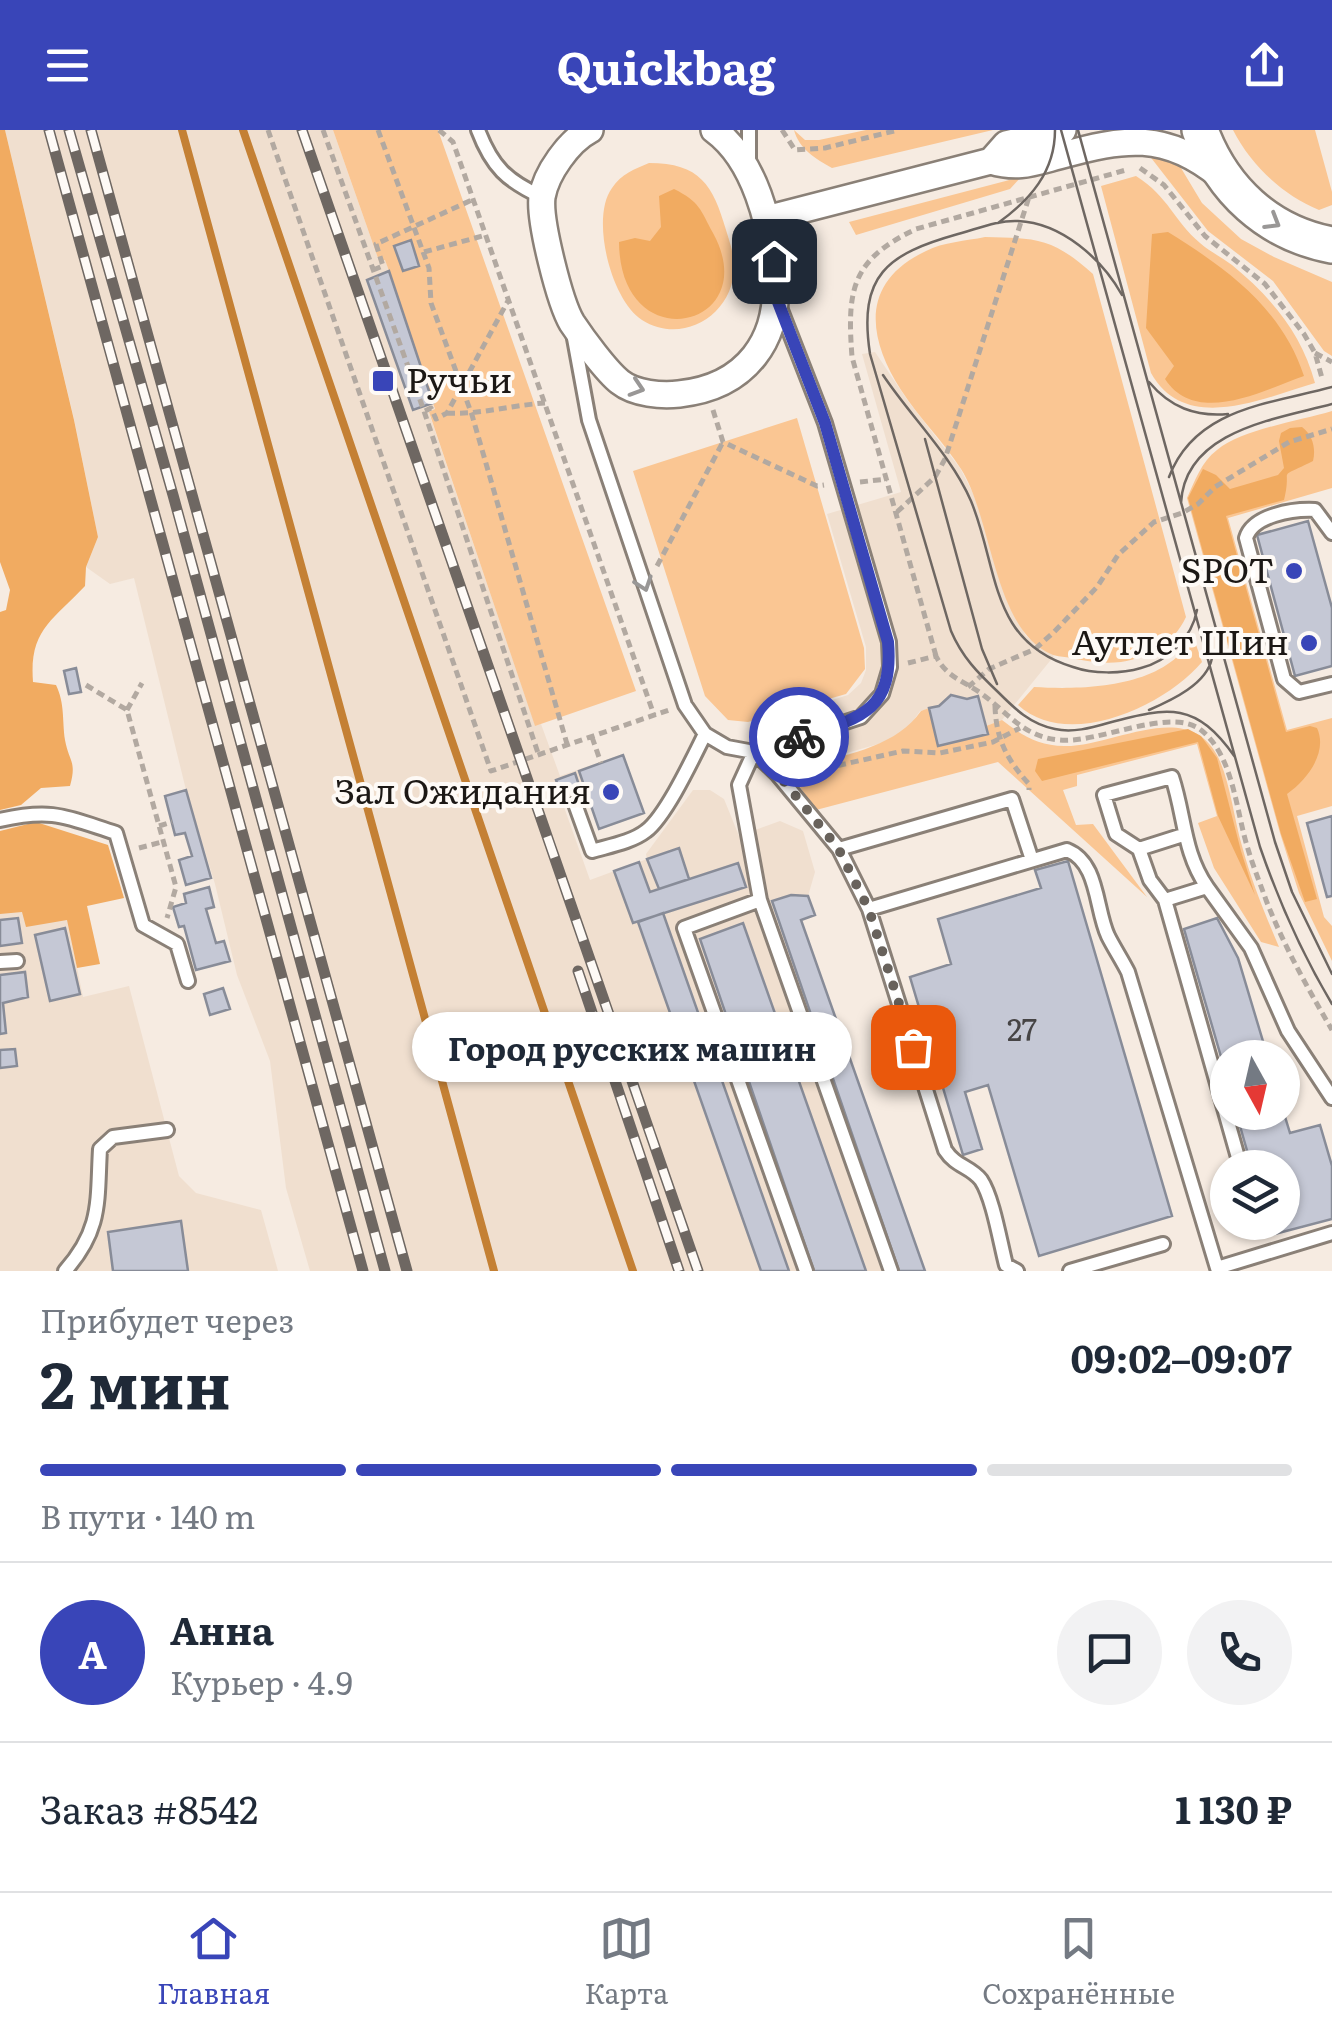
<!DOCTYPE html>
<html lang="ru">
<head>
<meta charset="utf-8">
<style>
	body { margin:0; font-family:Literata,serif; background:#f2f2f3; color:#1f2937; height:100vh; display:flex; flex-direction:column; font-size:38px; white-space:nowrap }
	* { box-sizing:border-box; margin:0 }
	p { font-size:32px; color:#747a83 }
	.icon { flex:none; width:55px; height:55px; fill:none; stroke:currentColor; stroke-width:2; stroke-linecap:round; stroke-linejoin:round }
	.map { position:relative; height:1141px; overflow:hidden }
	.sheet { display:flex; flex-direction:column; background:#fff; flex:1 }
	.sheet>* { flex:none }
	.needle { width:65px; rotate:172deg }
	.buttons { position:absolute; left:1210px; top:910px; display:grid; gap:20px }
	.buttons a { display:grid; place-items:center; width:90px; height:90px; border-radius:50%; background:#fff; box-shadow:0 2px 8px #0004; font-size:50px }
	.pin { position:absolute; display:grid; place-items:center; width:85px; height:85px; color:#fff; margin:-42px; border-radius:20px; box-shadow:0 5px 15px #0006 }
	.courier { position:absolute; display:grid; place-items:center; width:100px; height:100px; margin:-50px; border:8px solid #3945b8; border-radius:50%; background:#fff; color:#222; box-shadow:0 2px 12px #0007 }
	.bubble { position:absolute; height:70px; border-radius:35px; background:#fff; box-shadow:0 2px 8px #0004; font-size:32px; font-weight:700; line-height:70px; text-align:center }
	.overview em { font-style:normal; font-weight:700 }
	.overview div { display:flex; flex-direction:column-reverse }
	.overview { display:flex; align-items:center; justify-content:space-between; height:170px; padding:0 40px }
	h1 { font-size:65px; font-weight:700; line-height:75px }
	.bar { display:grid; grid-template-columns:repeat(4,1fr); gap:15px 10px; align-content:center; height:120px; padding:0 40px }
	.bar i { height:12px; border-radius:8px; background:#e0e1e3 }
	.bar .active { background:#3945b8 }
	.bar p { grid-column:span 4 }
	.line { display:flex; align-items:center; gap:25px; padding:0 40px; border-top:2px solid #e0e1e3 }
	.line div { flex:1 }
	.round { display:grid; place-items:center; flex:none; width:105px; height:105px; border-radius:52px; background:#f2f2f3 }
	header { display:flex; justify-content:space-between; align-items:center; height:130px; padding:0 40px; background:#3945b8; color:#fff; font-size:45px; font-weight:700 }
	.dock { display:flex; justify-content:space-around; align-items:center; height:140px; border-top:2px solid #e0e1e3; background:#fff; font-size:28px; color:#747a83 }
	.dock a { display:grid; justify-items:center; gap:5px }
	.dock .active { color:#3945b8 }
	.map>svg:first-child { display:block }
	.built { fill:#f0dfcf }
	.green { fill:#fac693 }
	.forest { fill:#f1ab61 }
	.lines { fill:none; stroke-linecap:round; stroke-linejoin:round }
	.stream { stroke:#c48034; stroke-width:8 }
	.building { fill:#c5c8d5; stroke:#888c98; stroke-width:2.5 }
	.service-casing { stroke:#8a8077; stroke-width:18 }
	.minor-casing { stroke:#8a8077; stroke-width:30 }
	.secondary-casing { stroke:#8a8077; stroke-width:40 }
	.path { stroke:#b2a9a1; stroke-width:5; stroke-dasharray:8 5; stroke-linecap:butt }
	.service { stroke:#fff; stroke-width:12 }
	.minor { stroke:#fff; stroke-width:25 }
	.secondary { stroke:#fff; stroke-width:35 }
	.tram { stroke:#6e6762; stroke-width:2.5 }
	.rail-casing { stroke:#6e6762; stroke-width:11 }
	.rail { stroke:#fefaf6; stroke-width:8; stroke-dasharray:22; stroke-linecap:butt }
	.oneway { stroke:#999796 }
	.done { stroke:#68625c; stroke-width:10; stroke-dasharray:0 18 }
	.route { stroke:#3945b8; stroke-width:12 }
	.poi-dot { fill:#3945b8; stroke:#fefaf6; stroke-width:4 }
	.labels { text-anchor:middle; stroke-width:8; stroke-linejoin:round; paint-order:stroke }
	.number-label { font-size:30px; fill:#464445 }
	.poi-label { font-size:35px; fill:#1c1815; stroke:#fefaf6; text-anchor:end }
</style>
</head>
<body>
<header><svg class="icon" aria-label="menu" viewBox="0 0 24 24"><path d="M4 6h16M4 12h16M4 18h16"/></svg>Quickbag<svg class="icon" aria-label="share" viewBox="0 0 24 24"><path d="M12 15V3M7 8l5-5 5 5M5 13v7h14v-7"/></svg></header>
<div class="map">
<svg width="1332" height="1141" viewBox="0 0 1332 1141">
	<rect width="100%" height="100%" fill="#f6ebe1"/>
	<!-- built -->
	<path class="built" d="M5 0H333L379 131 385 129 389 141 435 280 429 283 535 595 541 594 560 646 623 624 644 684 599 700 583 655 559 663 590 750 647 729 646 724 693 660H710L724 669 739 706 780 691 803 701 815 742 808 766 815 785 801 791 925 1141H310L286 1058 270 931 237 845 215 754 186 660 134 448 110 454 86 437 98 407 74 289Z
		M875 222 908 271 960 338 976 369 1009 476 1026 506 1054 526 1002 590 986 596 988 604 938 616 929 579 920 581 909 597 885 612 788 640 772 589 848 565 861 553 866 540V517L827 384 901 362 862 224Z
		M59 749 83 867 129 856 179 1046 196 1063 261 1080 278 1141H0V760Z"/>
	<!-- green -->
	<path class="green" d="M333 0H438L636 561 535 596 429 282 435 279 389 141 385 130 379 131Z
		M794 0 805 10H819L866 0H993L832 38C816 29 799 19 794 0Z
		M1233 0H1315L1332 62V75L1319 80C1282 65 1251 35 1233 0Z
		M1145 20 1178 33 1202 73 1241 109 1274 127 1332 152V226L1324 221 1273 151 1208 101Z
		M649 33C700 33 713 55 726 100 730 113 734 124 734 137 734 184 683 216 642 190 611 170 590 88 612 58 621 44 635 39 649 33Z
		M1136 46C1169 67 1174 91 1200 113 1209 121 1221 127 1232 135 1271 167 1302 204 1315 253 1263 268 1186 305 1151 243L1101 56Z
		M1021 47 1010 59 856 105 849 92Z
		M985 107C1037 108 1053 108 1093 144L1186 487C1173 514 1151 527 1121 532 1105 534 1092 532 1076 529 1069 527 1060 527 1053 525 993 501 993 389 961 339 943 311 919 288 901 260 867 207 860 152 926 121 943 112 966 111 985 107Z
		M1332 281V358L1228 388 1287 600 1332 588V676L1297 686 1324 787 1332 796V831L1299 763 1280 703 1187 368C1195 351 1201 332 1217 320 1243 299 1299 291 1332 281Z
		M797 288 864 518 865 539 846 564 748 592 728 590 705 566 633 341Z
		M1193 506 1202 532C1165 576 1068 621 1018 575L1034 557C1085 560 1167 558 1193 506Z
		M929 578 939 616 987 604 986 596 1002 590C1021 605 1039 616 1064 616 1113 617 1188 567 1218 627 1230 651 1234 689 1242 716 1251 750 1265 784 1279 817L1261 812 1214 738 1198 693 1217 686 1197 614 1077 645V656L1063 660 1076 695 1093 694 1147 767 998 632 816 680 788 640C833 627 893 621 921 581Z"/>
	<!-- forest -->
	<path class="forest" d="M0 0H5L74 290 98 407 86 437 85 456C52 491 29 500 33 552L56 555C65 574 62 589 65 610 69 632 77 631 70 656L41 658 21 675 0 680V482L6 480 10 460 0 432Z
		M674 59C700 72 700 79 713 103 765 198 620 232 619 112L635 108 650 111 661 97 659 66Z
		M1168 102C1226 138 1282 178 1304 246 1264 260 1196 297 1165 249L1174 236 1146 198 1152 104Z
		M1302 297C1313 305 1316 319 1313 331 1274 351 1293 334 1284 370L1226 386 1286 602 1310 596 1317 598C1328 622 1308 649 1287 664L1317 769 1305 772 1281 704 1188 368 1203 339 1216 345 1230 359 1278 345 1284 338 1279 311 1281 303 1290 298Z
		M1188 599 1201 606 1217 628 1241 721 1255 765 1218 686 1198 612 1042 651 1035 641 1038 629Z
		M36 692 108 715 124 768 87 776 100 834 77 838 67 790 26 797 22 782 0 784V701Z"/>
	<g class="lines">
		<!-- stream -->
		<path class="stream" d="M182 0 494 1141
			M243 0 633 1141"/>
	</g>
	<!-- building -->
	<path class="building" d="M411 110 419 136 403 141 394 116Z
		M389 141 433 273 413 280 367 150Z
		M1308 391 1332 478V536L1295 546 1257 405Z
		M76 538 81 562 69 564 64 541Z
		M951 565 967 569 978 566 988 604 938 616 929 578 939 576Z
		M623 625 644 683 599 699 579 641Z
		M575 643 579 655 560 662 556 650Z
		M186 660 211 748 186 755 179 730 192 726 185 703 175 705 165 666Z
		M1332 686V766L1327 767 1307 693Z
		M679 718 689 749 659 759 647 729Z
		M1068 731 1172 1086 1039 1126 988 955 965 962 982 1019 963 1025 910 847 951 834 938 789 1041 758 1035 740Z
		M639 732 650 762 738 733 746 757 633 793 614 741Z
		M209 757 214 777 206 779 216 813 224 811 230 831 196 840 184 796 179 797 173 777 186 773 184 764Z
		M791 765 808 766 815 785 801 790 925 1141H899L772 771Z
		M663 783 789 1141H761L638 792Z
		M18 788 22 813 0 816V790Z
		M1217 788 1238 828 1268 928H1228V951L1184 799Z
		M743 793 866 1141H814L700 809Z
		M65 798 80 864 50 871 35 805Z
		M25 842 28 867 3 873 6 903 0 904V845Z
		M223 858 230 879 210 885 204 864Z
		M15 919 17 936 0 938V920Z
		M1282 977 1290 1003 1320 995 1332 1036V1089L1271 1105 1267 1092H1282V1038H1252L1236 982H1282Z
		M181 1091 188 1141H113L108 1102Z"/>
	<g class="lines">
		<defs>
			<path id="service" d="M478 0C492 37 507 51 542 67
				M749 0V33
				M573 203 589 290 685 575 705 604 727 617 754 622 861 587 882 564 890 537 889 512 825 293 779 175
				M1332 403 1315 380C1293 379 1253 385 1246 408L1284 549 1299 562 1332 554
				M575 674 592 721C609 716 632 712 646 701 666 686 693 628 705 604
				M0 690C53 678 66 687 116 703L143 795 177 814 188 851
				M839 719 1012 669 1032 730
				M1139 719 1183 705
				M760 770 684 798 806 1141
				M1165 770 1150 750 1139 719 1116 704 1104 665 1172 647C1185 686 1183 722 1207 757
				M869 779 1067 720C1099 733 1095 778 1108 806 1114 818 1122 830 1128 842L1217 1138 1332 1103
				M0 832 17 831
				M1241 1038 1165 770 1207 757 1251 818 1288 901 1332 968
				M1257 1092 1258 1096
				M65 1141C102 1099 97 1072 100 1019L113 1007 167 1000
				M891 1141 760 770 739 655 754 622 777 644 839 719 869 779 945 1020C956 1037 970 1036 981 1050 993 1068 1000 1112 1006 1135L1017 1141
				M1070 1141 1163 1114"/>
			<path id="minor" d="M590 0C569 11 546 43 542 67 539 91 560 173 572 193 582 208 606 241 620 252 635 264 662 266 679 264 746 257 781 210 775 144 771 95 755 30 714 0
				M991 31 1006 14 1063 0
				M766 89 991 31C1018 39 1032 33 1059 26 1124 8 1165 1 1220 46"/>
			<path id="secondary" d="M1200 0C1222 60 1268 103 1332 115"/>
		</defs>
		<!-- service casing -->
		<use href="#service" class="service-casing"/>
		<!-- minor casing -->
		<use href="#minor" class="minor-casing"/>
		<!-- secondary casing -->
		<use href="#secondary" class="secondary-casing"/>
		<!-- path -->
		<path class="path" d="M268 0 491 641 669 580
			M323 0 424 281 538 623
			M378 0 429 138 431 173 472 285 567 614
			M439 0 453 12 654 585
			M782 0 795 20 825 18 898 0
			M1140 38 1164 55 1205 106 1265 154 1304 204 1315 223 1322 248
			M424 122 486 105
			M373 140 383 136 376 114 474 69
			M1315 223 1332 232
			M713 280 723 312 817 356 824 355
			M425 281 431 278 436 289 447 283 509 169
			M447 283C480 285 512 275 545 273
			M860 352 887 349
			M897 382 935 347 945 329 1029 67
			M657 436 723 312
			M936 526 852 227C847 160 851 130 916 99L1126 40
			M908 533 936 526C946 547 964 551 982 564 1008 583 1024 607 1059 610 1098 614 1170 576 1201 600 1234 626 1236 682 1248 719 1253 736 1260 753 1266 770 1284 816 1307 857 1332 900
			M86 555 127 580 176 757 167 788
			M968 557 989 539 1035 519 1054 502 1097 457 1118 425 1154 392 1182 383 1198 374 1215 357 1289 312 1332 299
			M995 576C996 609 1007 630 1029 654V660
			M127 580 142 553
			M592 607 601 633
			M800 644 903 621 940 623 993 612 1020 598
			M159 696 172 692
			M139 718 162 712"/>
		<!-- service -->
		<use href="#service" class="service"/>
		<!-- minor -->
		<use href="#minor" class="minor"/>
		<!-- secondary -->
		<use href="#secondary" class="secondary"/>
		<!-- tram -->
		<path class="tram" d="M1061 0 1260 717C1279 772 1302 824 1332 874
			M1078 0 1275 712 1292 762 1332 844
			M998 93C1030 70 1055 42 1055 0
			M1122 165C1102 129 1062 93 1018 91 998 90 977 99 958 104 887 124 858 145 870 224L951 501C962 527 978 543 998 562 1015 579 1030 594 1055 599 1072 603 1091 598 1108 593 1170 576 1196 572 1235 627
			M883 245C911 287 951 325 971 371 999 439 989 512 1073 537 1093 544 1121 544 1141 538 1168 531 1192 508 1197 480
			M1149 252C1170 277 1195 287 1228 284
			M925 309 982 519 997 554
			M1169 347C1195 278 1269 274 1332 257
			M1181 373C1185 300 1277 289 1332 274
			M1149 580C1172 570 1207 554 1212 528"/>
		<defs>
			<path id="rail" d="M49 0 363 1141
				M69 0 173 365 385 1141
				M91 0 407 1141
				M302 0 698 1141
				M578 841 679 1141"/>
		</defs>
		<!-- rail casing -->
		<use href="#rail" class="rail-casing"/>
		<!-- rail -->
		<use href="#rail" class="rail"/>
	</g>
	<!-- one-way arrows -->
	<defs><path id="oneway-chevron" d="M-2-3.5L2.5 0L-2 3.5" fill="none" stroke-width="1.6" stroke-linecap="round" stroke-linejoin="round" transform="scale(2.5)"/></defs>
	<g class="oneway">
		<use href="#oneway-chevron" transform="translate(1273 92) rotate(31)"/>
		<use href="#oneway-chevron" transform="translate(637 258) rotate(18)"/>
		<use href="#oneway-chevron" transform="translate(644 454) rotate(71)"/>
	</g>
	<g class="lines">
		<!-- done -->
		<path class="done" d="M799 607 754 622 778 644 838 718 869 780 913 917"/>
		<!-- route -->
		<path class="route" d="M774 131 778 172 825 293 888 512C894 584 857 589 799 607"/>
	</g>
	<!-- markers -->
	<g class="poi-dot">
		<rect x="371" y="239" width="24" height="24" rx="5"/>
		<circle cx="1294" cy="441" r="10"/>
		<circle cx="1309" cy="513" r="10"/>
		<circle cx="611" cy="662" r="10"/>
	</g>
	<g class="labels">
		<!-- number labels -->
		<g class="number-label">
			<text x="1022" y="911">27</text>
		</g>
		<!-- poi labels -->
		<g class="poi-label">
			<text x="406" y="263" text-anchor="start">Ручьи</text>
			<text x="1274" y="453">SPOT</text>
			<text x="1289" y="525">Аутлет Шин</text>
			<text x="591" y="674">Зал Ожидания</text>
		</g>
	</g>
</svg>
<div class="buttons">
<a><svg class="needle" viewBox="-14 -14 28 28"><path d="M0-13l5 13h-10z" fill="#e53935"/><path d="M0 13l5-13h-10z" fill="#747a83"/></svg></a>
<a><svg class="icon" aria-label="layers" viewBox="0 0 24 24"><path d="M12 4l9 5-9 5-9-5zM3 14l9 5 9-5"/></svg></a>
</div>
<div class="pin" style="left:913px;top:917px;background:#ea580c"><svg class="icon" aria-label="bag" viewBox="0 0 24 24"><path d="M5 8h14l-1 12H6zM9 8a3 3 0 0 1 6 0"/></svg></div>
<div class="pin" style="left:774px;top:131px;background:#1f2937"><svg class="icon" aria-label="home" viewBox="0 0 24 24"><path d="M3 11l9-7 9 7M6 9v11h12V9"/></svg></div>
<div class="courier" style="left:799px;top:607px"><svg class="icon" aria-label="bike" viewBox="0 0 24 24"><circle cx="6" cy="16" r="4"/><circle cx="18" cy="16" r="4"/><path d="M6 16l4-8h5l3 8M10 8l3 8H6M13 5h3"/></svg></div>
<div class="bubble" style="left:412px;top:882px;width:440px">Город русских машин</div>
</div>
<section class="sheet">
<div class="overview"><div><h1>2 мин</h1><p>Прибудет через</p></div><em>09:02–09:07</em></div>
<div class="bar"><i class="active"></i><i class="active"></i><i class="active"></i><i></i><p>В пути · 140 m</p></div>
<div class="line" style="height:180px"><b class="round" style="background:#3945b8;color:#fff">А</b><div><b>Анна</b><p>Курьер · 4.9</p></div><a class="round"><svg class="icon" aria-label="chat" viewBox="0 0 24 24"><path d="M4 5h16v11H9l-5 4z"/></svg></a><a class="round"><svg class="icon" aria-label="phone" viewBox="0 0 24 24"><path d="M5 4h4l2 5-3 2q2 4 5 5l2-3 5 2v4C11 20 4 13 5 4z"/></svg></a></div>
<div class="line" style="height:130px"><div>Заказ #8542</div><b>1 130 ₽</b></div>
</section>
<nav class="dock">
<a class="active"><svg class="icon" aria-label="home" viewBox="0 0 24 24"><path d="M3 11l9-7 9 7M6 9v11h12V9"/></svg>Главная</a>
<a><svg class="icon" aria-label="map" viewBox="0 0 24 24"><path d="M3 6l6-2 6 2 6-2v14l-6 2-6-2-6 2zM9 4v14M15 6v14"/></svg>Карта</a>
<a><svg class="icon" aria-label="saved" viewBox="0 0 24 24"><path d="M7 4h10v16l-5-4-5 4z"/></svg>Сохранённые</a>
</nav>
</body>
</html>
